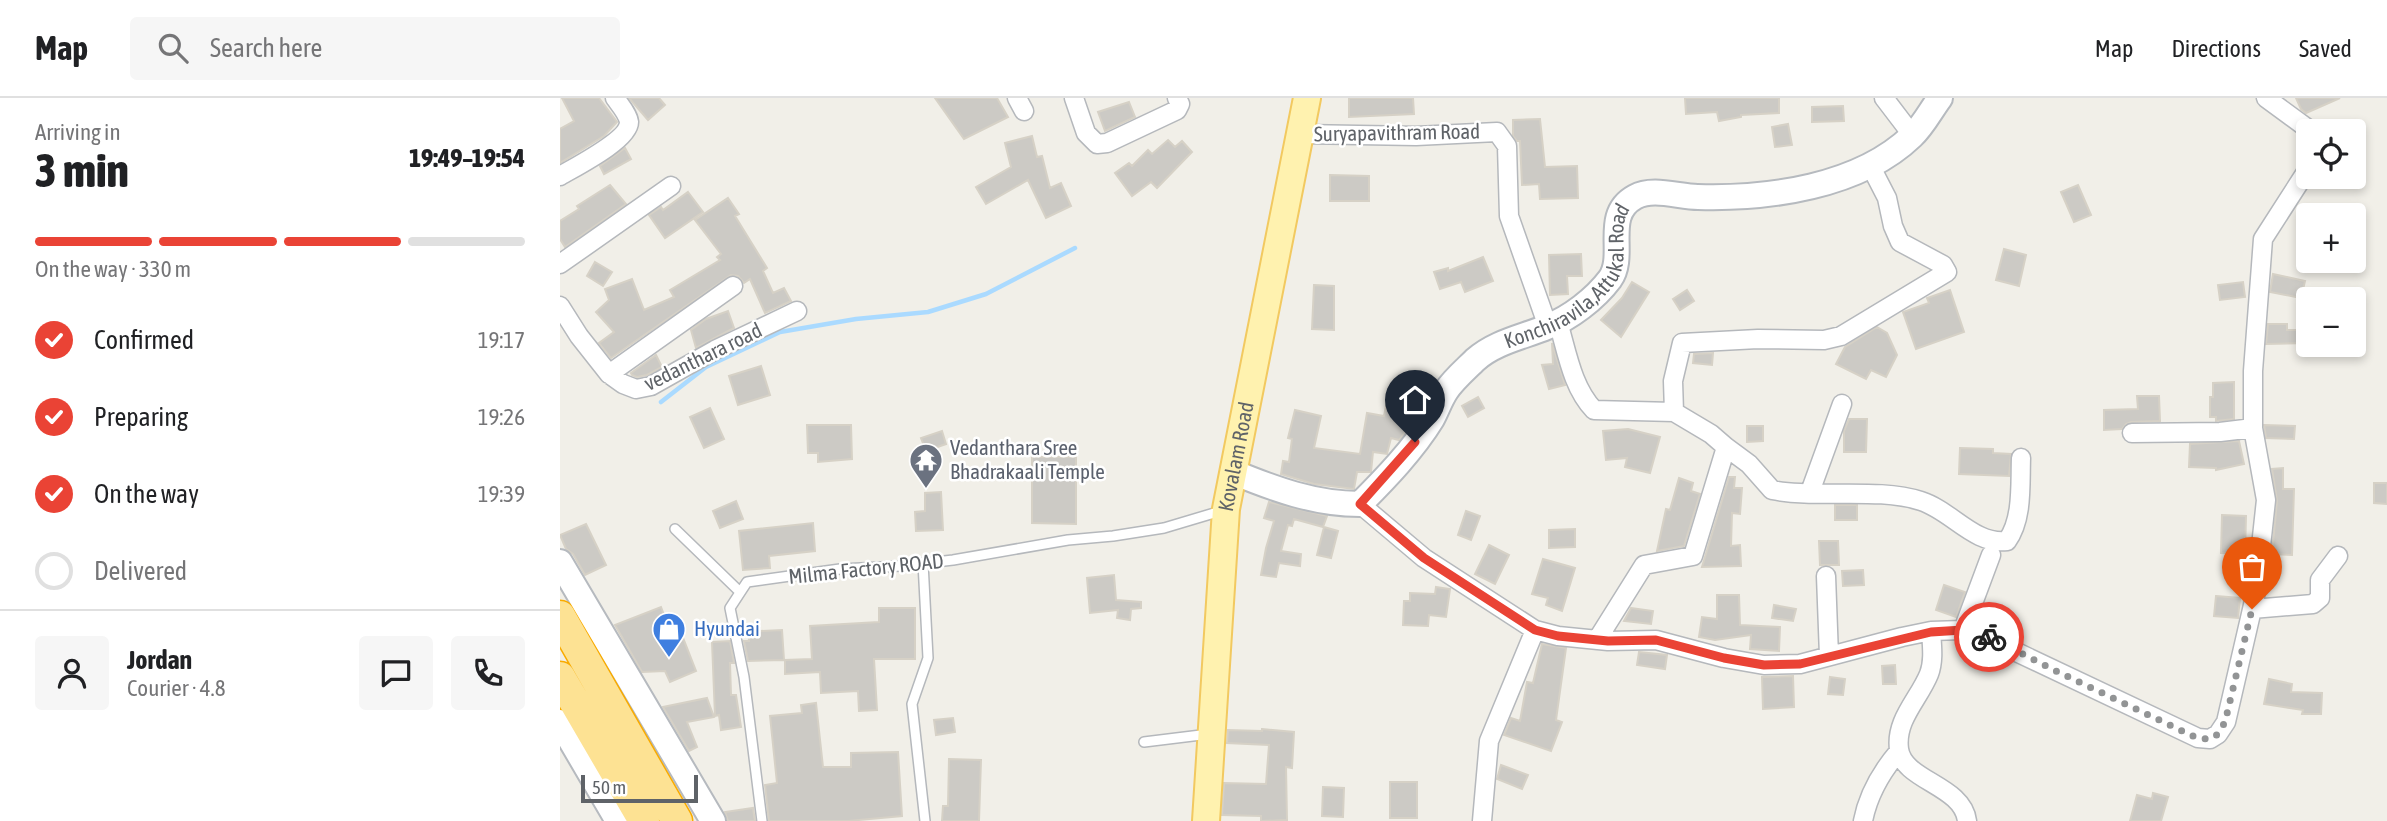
<!DOCTYPE html>
<html lang="en">
<head>
<meta charset="utf-8">
<style>
	body { margin:0; font-family:"Asap Condensed",sans-serif; background:#f6f6f6; color:#202124; height:100vh; display:flex; flex-direction:column; font-size:26px; white-space:nowrap }
	* { box-sizing:border-box; margin:0 }
	p { font-size:23px; color:#757577 }
	.icon { flex:none; width:38px; height:38px; fill:none; stroke:currentColor; stroke-width:2; stroke-linecap:round; stroke-linejoin:round }
	.map { position:relative; flex:1; overflow:hidden }
	.panel { display:flex; flex-direction:column; background:#fff; width:560px }
	.panel>* { flex:none }
	.buttons { position:absolute; left:1736px; top:21px; display:grid; gap:14px }
	.buttons a { display:grid; place-items:center; width:70px; height:70px; border-radius:7px; background:#fff; box-shadow:0 4px 10px #0003; font-size:35px }
	.scale { position:absolute; left:21px; bottom:18px; width:117px; box-sizing:border-box; padding-left:7px; border:4px solid #5f6368; border-top:0; font-size:19px; line-height:24px; white-space:nowrap; color:#5f6368; -webkit-text-stroke:5px #fff; paint-order:stroke }
	.pin { position:absolute; display:grid; place-items:center; width:60px; height:60px; color:#fff; margin:-72px -30px; border-radius:50% 50% 50% 0; rotate:-45deg; box-shadow:0 0 7px #0007 }
	.pin .icon { rotate:45deg }
	.courier { position:absolute; display:grid; place-items:center; width:70px; height:70px; margin:-35px; border:5px solid #ea4335; border-radius:50%; background:#fff; color:#222; box-shadow:0 2px 9px #0007 }
	.head em { font-style:normal; font-weight:800 }
	.head div { display:flex; flex-direction:column-reverse }
	.head { display:flex; align-items:center; justify-content:space-between; height:119px; padding:0 35px }
	h1 { font-size:46px; font-weight:800; line-height:52px }
	.bar { display:grid; grid-template-columns:repeat(4,1fr); gap:10px 7px; align-content:center; height:84px; padding:0 35px }
	.bar i { height:9px; border-radius:5px; background:#e0e0e0 }
	.bar .current { background:#ea4335 }
	.bar p { grid-column:span 4 }
	.line { display:flex; align-items:center; gap:18px; padding:0 35px; border-top:2px solid #e0e0e0 }
	.line div { flex:1 }
	.round { display:grid; place-items:center; flex:none; width:74px; height:74px; border-radius:7px; background:#f6f6f6 }
	ol { padding:0 35px; list-style:none }
	li { display:flex; align-items:center; gap:21px; height:77px }
	li p { margin-inline-start:auto }
	li .icon { padding:7px; border-radius:50%; background:#ea4335; color:#fff; stroke-width:4 }
	li:last-child { color:#757577 }
	li i { width:38px; height:38px; border:4px solid #e0e0e0; border-radius:50% }
	header { display:flex; align-items:center; gap:42px; box-sizing:border-box; height:98px; padding:0 35px; background:#fff; border-bottom:2px solid #e0e0e0 }
	header strong { font-size:33px }
	nav { display:flex; gap:38px; margin-inline-start:auto; font-size:24px }
	.search { width:490px; height:63px; background:#f6f6f6; display:flex; align-items:center; gap:18px; box-sizing:border-box; padding:0 24px; border-radius:7px; color:#757577; font-size:26px }
	main { display:flex; flex:1; min-height:0 }
	.map>svg:first-child { display:block }
	.lines { fill:none; stroke-linecap:round; stroke-linejoin:round }
	.stream { stroke:#aadaff; stroke-width:4.5 }
	.building { fill:#cccac5; stroke:#d6d1c6; stroke-width:2 }
	.lane-casing { stroke:#b5b8bc; stroke-width:12 }
	.street-casing { stroke:#b5b8bc; stroke-width:21 }
	.secondary-casing { stroke:#b6babf; stroke-width:28 }
	.primary-casing { stroke:#f2c960; stroke-width:30 }
	.highway-casing { stroke:#f9ab00; stroke-width:33 }
	.lane { stroke:#fff; stroke-width:9 }
	.street { stroke:#fff; stroke-width:18 }
	.secondary { stroke:#fff; stroke-width:24 }
	.primary { stroke:#fff2af; stroke-width:26 }
	.highway { stroke:#fde293; stroke-width:30 }
	.done { stroke:#929495; stroke-width:7; stroke-dasharray:0 12.6 }
	.route { stroke:#ea4335; stroke-width:9 }
	.labels { text-anchor:middle; stroke-width:5; stroke-linejoin:round; paint-order:stroke }
	.street-label { font-size:21px; fill:#5f6368; stroke:#fff }
	.worship-label { font-size:21px; fill:#5b616d; stroke:#fff; text-anchor:start }
	.shop-label { font-size:21px; fill:#366cbe; stroke:#fff; text-anchor:start }
</style>
</head>
<body>
<header>
<strong>Map</strong>
<div class="search"><svg class="icon" aria-label="search" viewBox="0 0 24 24"><circle cx="10" cy="10" r="6"/><path d="M15 15l6 6"/></svg>Search here</div>
<nav><a>Map</a><a>Directions</a><a>Saved</a></nav>
</header>
<main>
<section class="panel">
<div class="head"><div><h1>3 min</h1><p>Arriving in</p></div><em>19:49–19:54</em></div>
<div class="bar"><i class="current"></i><i class="current"></i><i class="current"></i><i></i><p>On the way · 330 m</p></div>
<ol>
<li><svg class="icon" aria-label="check" viewBox="0 0 24 24"><path d="M5 12l5 5 9-10"/></svg>Confirmed<p>19:17</p></li>
<li><svg class="icon" aria-label="check" viewBox="0 0 24 24"><path d="M5 12l5 5 9-10"/></svg>Preparing<p>19:26</p></li>
<li><svg class="icon" aria-label="check" viewBox="0 0 24 24"><path d="M5 12l5 5 9-10"/></svg>On the way<p>19:39</p></li>
<li><i></i>Delivered</li>
</ol>
<div class="line" style="height:126px"><a class="round"><svg class="icon" aria-label="person" viewBox="0 0 24 24"><circle cx="12" cy="8" r="4"/><path d="M4 21q1-7 8-7t8 7"/></svg></a><div><b>Jordan</b><p>Courier · 4.8</p></div><a class="round"><svg class="icon" aria-label="chat" viewBox="0 0 24 24"><path d="M4 5h16v11H9l-5 4z"/></svg></a><a class="round"><svg class="icon" aria-label="phone" viewBox="0 0 24 24"><path d="M5 4h4l2 5-3 2q2 4 5 5l2-3 5 2v4C11 20 4 13 5 4z"/></svg></a></div>
</section>
<div class="map">
<svg width="1827" height="723" viewBox="0 0 1827 723">
	<rect width="100%" height="100%" fill="#f1efe8"/>
	<g class="lines">
		<!-- stream -->
		<path class="stream" d="M101 304 146 269 220 234 296 221 368 214 426 196 515 150"/>
	</g>
	<!-- building -->
	<path class="building" d="M2 0H39L57 24 44 38 0 65V31L14 23Z
		M69 0H99L105 7 88 22Z
		M375 0H437L448 19 404 41Z
		M789 0H853L854 16 789 19Z
		M1125 0H1219V15L1181 17V19L1159 23 1157 14 1126 16Z
		M1736 0H1780L1746 15 1741 11Z
		M569 4 575 19 545 33 538 14Z
		M1283 8 1284 23 1252 24V9Z
		M980 21 985 69 1017 68 1018 100 980 101 979 86 962 87 960 43H957L953 38V22Z
		M1228 26 1232 47 1215 49 1212 29Z
		M472 38 477 59 482 58 490 90 501 85 511 108 486 120 468 82 426 106 416 89 451 69 445 45Z
		M608 42 615 49 622 43 632 54 597 90 591 84 572 98 555 75 569 65 572 68 588 52 592 56Z
		M65 50 71 61 44 76 40 68Z
		M770 77 809 78V103H770Z
		M50 87 66 106 5 149 0 141V123L19 111 17 108Z
		M1518 87 1531 117 1514 124 1501 94Z
		M128 94 143 114 105 140 89 117 101 109 103 112Z
		M168 100 179 116 175 118 207 170 203 173 213 195 224 190 231 203 205 215 190 181 184 185 178 178 171 177 51 260 39 245 54 234 36 214 49 202 45 191 72 181 84 212 114 199 110 192 160 162 157 159 161 156 135 122Z
		M1444 151 1466 157 1459 188 1436 182Z
		M1021 156 1022 178H1007L1008 196 990 197 989 157Z
		M923 159 933 183 905 194 901 184 880 191 874 174 888 170V173Z
		M35 164 52 174 43 188 27 178Z
		M1713 176 1745 183 1741 200 1710 194Z
		M1072 184 1089 194 1061 239 1041 222 1062 200Z
		M1683 184 1685 199 1660 202 1658 187Z
		M754 187 774 188V232L752 231Z
		M1127 192 1134 203 1120 212 1113 201Z
		M1390 192 1404 234 1356 251 1343 214 1369 205 1367 200Z
		M168 213 174 230 136 250 131 232 146 221Z
		M1708 226H1727V232H1748V245L1706 246Z
		M1317 229 1327 235 1337 257 1326 279 1311 272 1306 281 1276 266 1285 249Z
		M992 245 1005 287 989 291 982 267 993 266Z
		M1153 255 1152 267 1133 265 1134 256Z
		M96 257 102 269 87 277 77 279 72 277 71 275Z
		M201 268 210 297 178 307 169 278Z
		M1674 284V321L1656 323V319H1650V299H1653V285Z
		M1577 298H1599L1600 323 1571 324 1566 326 1562 331 1544 332V312L1578 311Z
		M918 299 924 310 908 319 902 308Z
		M827 303 853 307 850 328 839 342 831 340 827 356 813 354 811 374H797L794 391 754 386 721 376 723 363 729 364 732 341 728 340 735 312 761 318 754 350 800 356 807 315 824 318Z
		M150 310 164 341 144 350 130 319Z
		M1289 321H1307L1306 354H1284V333Z
		M247 327H291L292 361 258 364V355H248Z
		M1704 327 1735 328 1734 341 1706 340Z
		M1187 328H1203V343L1187 344Z
		M1068 331 1100 339 1090 375 1065 369 1067 360 1046 362 1043 333Z
		M382 333 386 346 366 353 361 340Z
		M1679 343 1684 366 1656 372V370L1629 369 1630 346Z
		M1400 350 1433 351V355L1451 356 1449 378 1399 376Z
		M472 359H516V426L472 425Z
		M1723 370V391H1734L1732 457 1712 456 1717 403 1712 371Z
		M1169 379H1175L1174 390H1182L1180 416 1172 415 1171 448 1180 447 1181 468 1142 469Z
		M1119 380 1133 385 1131 393 1140 396 1124 448 1097 453 1106 411 1110 412Z
		M1814 385H1827V406L1814 405Z
		M381 394 383 432 356 433 355 414 365 413V395Z
		M176 403 183 421 160 430 153 413Z
		M709 404 767 418 763 429 734 421 732 428 728 427 721 453 741 456 740 468 719 465 716 479 701 477 706 450 714 423 704 420Z
		M1275 407H1297V422H1275Z
		M906 413 920 418 911 442 898 437Z
		M1662 417 1686 418 1685 456 1661 455Z
		M253 425 255 453 209 458 210 470 183 472 179 433Z
		M26 426 46 467 25 477 13 456 6 451 0 437Z
		M764 429 778 433 771 460 757 457Z
		M1015 431V449L989 450V432Z
		M1259 443H1278L1279 467H1260Z
		M929 447 949 457 935 486 915 476Z
		M983 461 1015 470 1002 513 986 507 988 500 972 496Z
		M1303 472 1304 487 1283 488 1282 473Z
		M554 477 556 502 581 504V510L571 511 570 522 557 520 558 512 530 515 527 480Z
		M1384 487 1405 494 1396 519 1376 512Z
		M876 489 890 491 886 519 869 517 868 528 843 527 844 503H850V495L875 496Z
		M1157 497H1179L1180 527 1220 529 1219 553 1190 551 1191 537 1155 542 1139 539 1142 519 1157 521Z
		M1656 498 1680 500 1678 520 1654 518Z
		M1214 507 1236 511 1233 523 1212 520Z
		M101 509 109 530 118 527 136 573 110 584 105 573 82 574 55 527Z
		M319 510H355V561H314L317 612 299 613 298 593 261 595 260 574 225 576V562L252 561 250 528 319 524Z
		M1071 510 1093 513 1091 526 1064 523Z
		M200 530V533L222 532 224 562 188 563 184 543H189L188 531Z
		M170 543 174 565H170L171 597H176L181 629 161 632 159 617 155 618 152 544Z
		M982 546 1006 550 996 622 1002 624 991 653 944 637 951 620 960 623 967 584 973 585Z
		M1079 554 1107 557 1105 571 1077 567Z
		M1335 567 1336 586H1323L1322 568Z
		M1233 578 1234 609 1203 611 1202 579Z
		M1270 579 1285 581 1283 597 1268 596Z
		M1709 581 1732 586 1731 594 1762 595 1761 616H1742L1743 612 1704 606Z
		M147 600 154 619 127 624 137 649 129 653 103 609Z
		M256 605 263 669H291V655L338 654 342 718 288 723H209L205 687 217 685 210 618 242 615 241 607Z
		M393 620 395 634 376 637 374 622Z
		M702 631 734 634 732 670 726 669 727 722 701 723V718L662 717 664 685 706 686 709 647 667 645 668 632 702 633Z
		M389 661 421 662 419 723H382L383 708H388Z
		M941 667 968 677 962 691 937 681Z
		M830 684H857V720H830Z
		M763 689 784 690 783 719 762 718Z
		M1593 695 1608 699 1601 723H1570L1577 697 1592 701Z
		M193 710 195 723H168L165 714Z"/>
	<g class="lines">
		<defs>
			<path id="lane" d="M115 431 180 494
				M363 465 368 560 352 606 365 723
				M584 644 649 636
				M202 723 184 579 170 510 187 484 280 471 341 468 393 462 508 442 553 438 604 430 661 413"/>
			<path id="street" d="M457 0 464 13
				M514 0 526 35 537 46 547 45 617 12 620 6 617 0
				M1324 0 1353 38
				M1706 0 1751 33
				M741 36 856 38 937 34 947 48 949 118 988 229
				M0 78C15 69 69 42 69 24 68 16 60 7 55 0
				M0 166 111 88
				M0 208 19 238 49 276 63 286 76 291 91 288 155 252 237 213
				M998 224C1007 254 1012 289 1034 312L1114 314 1113 283 1122 245 1198 241 1264 242 1281 238 1387 174 1383 167 1340 144 1333 128 1327 100 1310 67
				M49 276 173 188
				M1572 335 1660 334 1693 330
				M1166 349 1189 366 1212 392C1258 401 1317 389 1361 403 1392 413 1414 447 1447 443 1463 421 1460 387 1461 360
				M1250 394 1282 306
				M800 406 864 460 975 532 998 538 1048 543 1096 542 1164 560 1204 567 1240 566 1342 539 1371 533 1403 532 1424 536 1448 550 1638 640 1650 641 1658 636 1666 624 1696 494 1706 402 1693 330V273L1703 141 1748 71
				M1266 478 1269 558
				M1692 511 1753 506 1760 500V482L1778 458
				M1403 532 1431 457
				M1371 533C1372 548 1374 563 1369 576 1359 601 1335 622 1339 651 1343 683 1403 687 1407 723
				M1037 542 1084 467 1133 458 1166 349 1151 336 1114 314
				M922 723 929 643 975 532
				M1303 723C1308 697 1322 673 1339 653"/>
			<g id="secondary">
				<path id="s1" d="M673 374C714 391 755 406 800 406 825 381 853 352 872 321 877 312 880 302 886 293 893 282 906 271 915 262 935 244 963 239 987 229 1010 220 1035 201 1050 181 1067 157 1042 117 1075 99 1093 89 1119 99 1138 99 1208 101 1299 89 1352 38 1363 28 1371 12 1380 0"/>
				<path d="M0 464 153 723"/>
				<path d="M0 624 58 723"/>
			</g>
			<g id="primary">
				<path id="s2" d="M646 723 666 411 747 0"/>
			</g>
			<path id="highway" d="M0 518 117 723
				M0 579 84 723"/>
		</defs>
		<!-- lane casing -->
		<use href="#lane" class="lane-casing"/>
		<!-- street casing -->
		<use href="#street" class="street-casing"/>
		<!-- secondary casing -->
		<use href="#secondary" class="secondary-casing"/>
		<!-- primary casing -->
		<use href="#primary" class="primary-casing"/>
		<!-- highway casing -->
		<use href="#highway" class="highway-casing"/>
		<!-- lane -->
		<use href="#lane" class="lane"/>
		<!-- street -->
		<use href="#street" class="street"/>
		<!-- secondary -->
		<use href="#secondary" class="secondary"/>
		<!-- primary -->
		<use href="#primary" class="primary"/>
		<!-- highway -->
		<use href="#highway" class="highway"/>
	</g>
	<g class="lines">
		<!-- done -->
		<path class="done" d="M1429 539 1496 573 1637 640 1650 641 1658 636 1665 624 1692 511"/>
		<!-- route -->
		<path class="route" d="M855 344 800 406 864 460 975 532 998 538 1048 543 1096 542 1164 560 1204 567 1240 566 1371 534 1403 532 1429 539"/>
	</g>
	<!-- icons -->
	<defs>
		<symbol id="temple-pin" viewBox="-11 -11 22 30"><path d="M0 17L-7.5 6A9.5 9.5 0 1 1 7.5 6Z" fill="#6b7280" stroke="#fff"/><path d="M0-6L5-2H3V0L6.5 2.5H4V6H1.5V3h-3V6H-4V2.5H-6.5L-3 0V-2H-5Z" fill="#fff"/></symbol>
		<symbol id="shop-pin" viewBox="-11 -11 22 30"><path d="M0 17L-7.5 6A9.5 9.5 0 1 1 7.5 6Z" fill="#3f7fe0" stroke="#fff"/><path d="M-5-2.5h2.3a2.7 3.5 0 0 1 5.4 0H5L5.5 6h-11ZM-1.5-2.5h3a1.5 2.3 0 0 0-3 0Z" fill="#fff"/></symbol>
	</defs>
	<g fill-rule="evenodd">
		<use href="#temple-pin" x="347" y="343" width="38" height="52"/>
		<use href="#shop-pin" x="90" y="512" width="38" height="52"/>
	</g>
	<g class="labels">
		<!-- street labels -->
		<g class="street-label">
			<text transform="translate(837 35) rotate(-1)" y="7">Suryapavithram Road</text>
			<text dy="7" stroke="none"><textPath href="#s1" startOffset="453">Konchiravila,Attukal Road</textPath></text>
			<text transform="translate(143 259) rotate(-26)" y="7">vedanthara road</text>
			<text dy="7" stroke="none"><textPath href="#s2" startOffset="366">Kovalam Road</textPath></text>
			<text transform="translate(306 471) rotate(-6)" y="7">Milma Factory ROAD</text>
		</g>
		<!-- worship labels -->
		<g class="worship-label">
			<text x="390" y="357">Vedanthara Sree<tspan x="390" dy="24">Bhadrakaali Temple</tspan></text>
		</g>
		<!-- shop labels -->
		<g class="shop-label">
			<text x="134" y="538">Hyundai</text>
		</g>
	</g>
</svg>
<div class="buttons">
<a><svg class="icon" aria-label="locate" viewBox="0 0 24 24"><circle cx="12" cy="12" r="6"/><path d="M12 2v4M12 18v4M2 12h4M18 12h4"/></svg></a>
<a>+</a>
<a>−</a>
</div>
<div class="scale">50 m</div>
<div class="pin" style="left:1692px;top:511px;background:#ea580c"><svg class="icon" aria-label="bag" viewBox="0 0 24 24"><path d="M5 8h14l-1 12H6zM9 8a3 3 0 0 1 6 0"/></svg></div>
<div class="pin" style="left:855px;top:344px;background:#1f2937"><svg class="icon" aria-label="home" viewBox="0 0 24 24"><path d="M3 11l9-7 9 7M6 9v11h12V9"/></svg></div>
<div class="courier" style="left:1429px;top:539px"><svg class="icon" aria-label="bike" viewBox="0 0 24 24"><circle cx="6" cy="16" r="4"/><circle cx="18" cy="16" r="4"/><path d="M6 16l4-8h5l3 8M10 8l3 8H6M13 5h3"/></svg></div>
</div>
</main>
</body>
</html>
